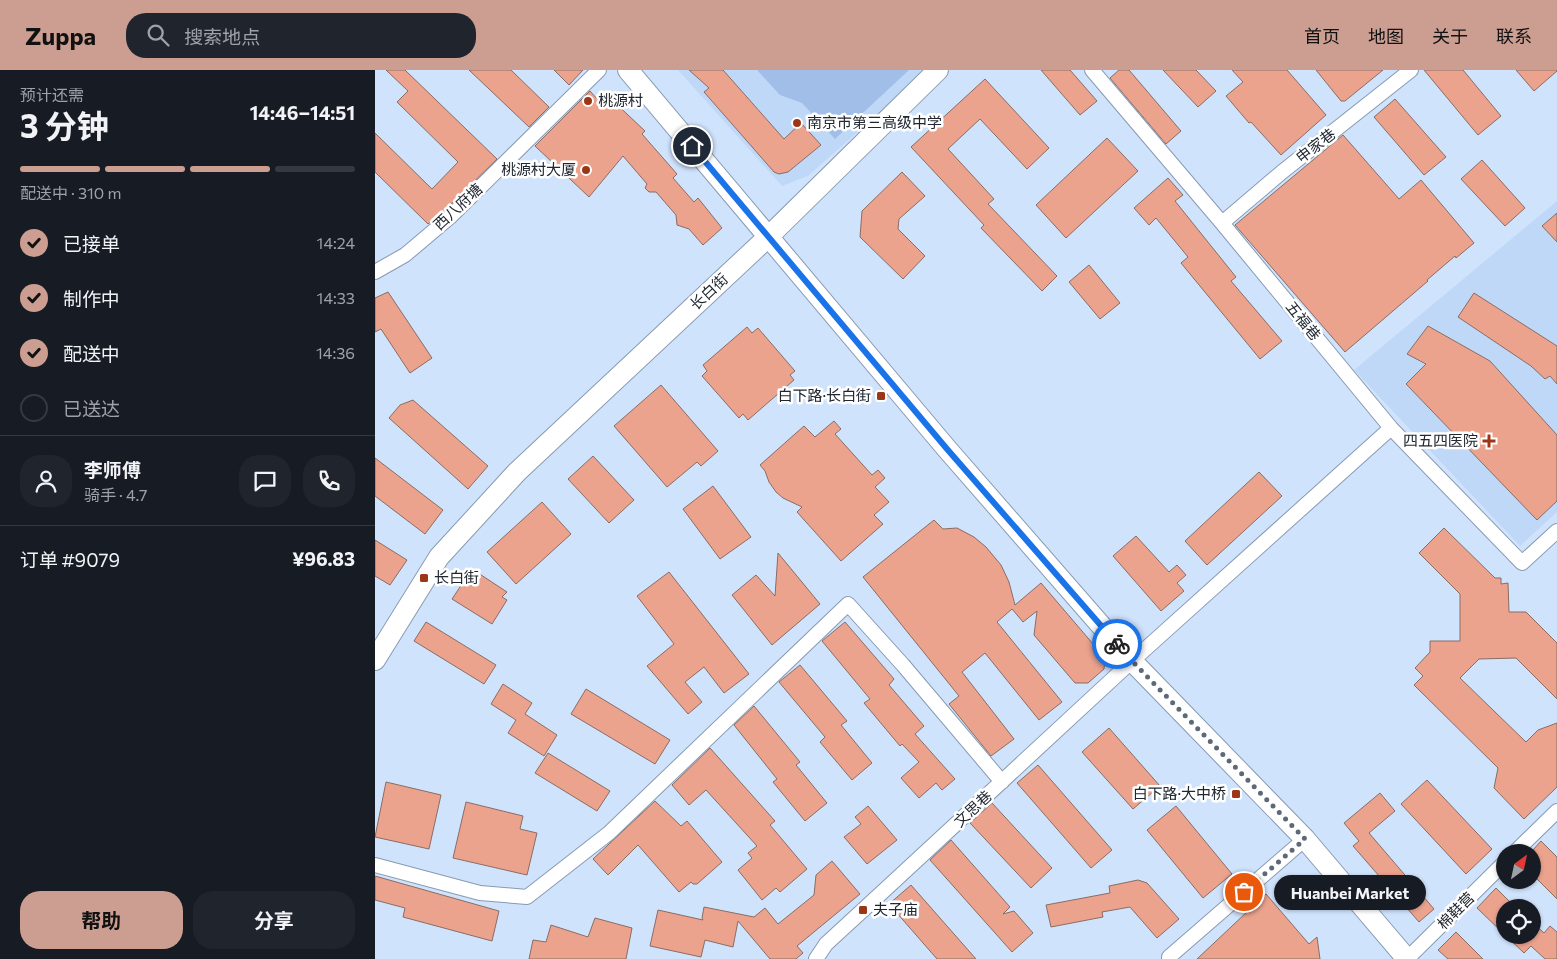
<!DOCTYPE html>
<html lang="zh">
<head>
<meta charset="utf-8">
<style>
	body { margin:0; font-family:Commissioner,"Noto Sans SC",sans-serif; background:#20242c; color:#f1f3f6; height:100vh; display:flex; flex-direction:column; font-size:19px; white-space:nowrap }
	* { box-sizing:border-box; margin:0 }
	p { font-size:16px; color:#9ea1a6 }
	.icon { flex:none; width:28px; height:28px; fill:none; stroke:currentColor; stroke-width:2; stroke-linecap:round; stroke-linejoin:round }
	.map { position:relative; flex:1; overflow:hidden }
	.panel { display:flex; flex-direction:column; background:#171b24; width:375px }
	.panel>* { flex:none }
	.needle { width:32px; rotate:33deg }
	.controls { position:absolute; left:1121px; top:774px; display:grid; gap:10px }
	.controls a { display:grid; place-items:center; width:45px; height:45px; border-radius:50%; background:#171b24; box-shadow:0 1px 4px #0004; font-size:25px }
	.pin { position:absolute; display:grid; place-items:center; width:42px; height:42px; color:#fff; margin:-21px; border:2px solid #fff; border-radius:50%; box-shadow:0 1px 5px #0007 }
	.courier { position:absolute; display:grid; place-items:center; width:50px; height:50px; margin:-25px; border:4px solid #1a73e8; border-radius:50%; background:#fff; color:#222; box-shadow:0 1px 6px #0007 }
	.bubble { position:absolute; height:35px; border-radius:18px; background:#171b24; box-shadow:0 1px 4px #0004; font-size:16px; font-weight:700; line-height:35px; text-align:center }
	.head em { font-style:normal; font-weight:700 }
	.head div { display:flex; flex-direction:column-reverse }
	.head { display:flex; align-items:center; justify-content:space-between; height:85px; padding:0 20px }
	h1 { font-size:32px; font-weight:700; line-height:38px }
	.bar { display:grid; grid-template-columns:repeat(4,1fr); gap:8px 5px; align-content:center; height:60px; padding:0 20px }
	.bar i { height:6px; border-radius:4px; background:#363941 }
	.bar .on { background:#cb9e91 }
	.bar p { grid-column:span 4 }
	.line { display:flex; align-items:center; gap:12px; padding:0 20px; border-top:1px solid #363941 }
	.line div { flex:1 }
	.round { display:grid; place-items:center; flex:none; width:52px; height:52px; border-radius:20px; background:#20242c }
	ol { padding:0 20px; list-style:none }
	li { display:flex; align-items:center; gap:15px; height:55px }
	li p { margin-inline-start:auto }
	li .icon { padding:5px; border-radius:50%; background:#cb9e91; color:#111; stroke-width:4 }
	li:last-child { color:#9ea1a6 }
	li i { width:28px; height:28px; border:2px solid #363941; border-radius:50% }
	.cta { display:flex; gap:10px; margin-top:auto; padding:10px 20px }
	.cta a { flex:1; height:58px; border-radius:20px; background:#cb9e91; color:#111; font-size:20px; font-weight:700; line-height:58px; text-align:center }
	.cta a+a { background:#20242c; color:#f1f3f6 }
	header { display:flex; align-items:center; gap:30px; box-sizing:border-box; height:70px; padding:0 25px; background:#cb9e91; color:#111 }
	header strong { font-size:24px }
	nav { display:flex; gap:28px; margin-inline-start:auto; font-size:18px }
	.search { width:350px; height:45px; background:#20242c; display:flex; align-items:center; gap:12px; box-sizing:border-box; padding:0 18px; border-radius:20px; color:#9ea1a6; font-size:19px }
	main { display:flex; flex:1; min-height:0 }
	.map>svg:first-child { display:block }
	.built { fill:#c0d8f8 }
	.green { fill:#a0bee7 }
	.building { fill:#eca38e; stroke:#8a6c63 }
	.lines { fill:none; stroke-linecap:round; stroke-linejoin:round }
	.street-casing { stroke:#889ab2; stroke-width:16 }
	.secondary-casing { stroke:#889ab2; stroke-width:22 }
	.street { stroke:#fff; stroke-width:14 }
	.secondary { stroke:#fff; stroke-width:20 }
	.done { stroke:#5e6978; stroke-width:5; stroke-dasharray:0 9 }
	.route { stroke:#1a73e8; stroke-width:6 }
	.poi-dot { fill:#9d3616; stroke:#fff; stroke-width:2 }
	.labels { text-anchor:middle; stroke-width:5; stroke-linejoin:round; paint-order:stroke }
	.poi-label { font-size:15px; fill:#202731; stroke:#fff; text-anchor:start }
	.street-label { font-size:15px; fill:#202731; stroke:#fff }
</style>
</head>
<body>
<header>
<strong>Zuppa</strong>
<div class="search"><svg class="icon" aria-label="search" viewBox="0 0 24 24"><circle cx="10" cy="10" r="6"/><path d="M15 15l6 6"/></svg>搜索地点</div>
<nav><a>首页</a><a>地图</a><a>关于</a><a>联系</a></nav>
</header>
<main>
<section class="panel">
<div class="head"><div><h1>3 分钟</h1><p>预计还需</p></div><em>14:46–14:51</em></div>
<div class="bar"><i class="on"></i><i class="on"></i><i class="on"></i><i></i><p>配送中 · 310 m</p></div>
<ol>
<li><svg class="icon" aria-label="check" viewBox="0 0 24 24"><path d="M5 12l5 5 9-10"/></svg>已接单<p>14:24</p></li>
<li><svg class="icon" aria-label="check" viewBox="0 0 24 24"><path d="M5 12l5 5 9-10"/></svg>制作中<p>14:33</p></li>
<li><svg class="icon" aria-label="check" viewBox="0 0 24 24"><path d="M5 12l5 5 9-10"/></svg>配送中<p>14:36</p></li>
<li><i></i>已送达</li>
</ol>
<div class="line" style="height:90px"><a class="round"><svg class="icon" aria-label="person" viewBox="0 0 24 24"><circle cx="12" cy="8" r="4"/><path d="M4 21q1-7 8-7t8 7"/></svg></a><div><b>李师傅</b><p>骑手 · 4.7</p></div><a class="round"><svg class="icon" aria-label="chat" viewBox="0 0 24 24"><path d="M4 5h16v11H9l-5 4z"/></svg></a><a class="round"><svg class="icon" aria-label="phone" viewBox="0 0 24 24"><path d="M5 4h4l2 5-3 2q2 4 5 5l2-3 5 2v4C11 20 4 13 5 4z"/></svg></a></div>
<div class="line" style="height:65px"><div>订单 #9079</div><b>¥96.83</b></div>
<div class="cta"><a>帮助</a><a>分享</a></div>
</section>
<div class="map">
<svg width="1182" height="889" viewBox="0 0 1182 889">
	<rect width="100%" height="100%" fill="#d0e3fd"/>
	<!-- built -->
	<path class="built" d="M303 0H553L433 106 407 116Z
		M1182 131V442L1145 476 979 300Z"/>
	<!-- green -->
	<path class="green" d="M382 0H534L460 69 427 33 405 25Z"/>
	<!-- building -->
	<path class="building" d="M11 0H30L122 89 69 141 53 154 0 102V63L57 119 83 92 22 32 33 21Z
		M94 0H136L174 37 154 57Z
		M179 0H208L194 15Z
		M314 0H348L409 69 426 53 446 75 413 102 404 104 399 102 329 22 334 18Z
		M666 0H695L722 31 705 45Z
		M744 0H754L806 61 791 74 735 8Z
		M788 0H821L841 21 823 37Z
		M857 0H912L951 45 906 85 876 52 874 53 851 26 868 12Z
		M941 0H1008L970 31H966Z
		M1049 0H1088L1126 46 1103 65Z
		M1141 0H1182V1L1159 21Z
		M610 9 674 78 652 99 605 49 573 79 619 129 613 134 682 206 667 221 606 158 609 155 536 77Z
		M215 21 223 30 228 27 235 28 270 61 267 64 302 104 298 108 319 132 323 128 347 158 328 175 314 159 302 155 301 145 281 122H274L270 118 272 114 248 86 214 127 160 76Z
		M1020 29 1071 87 1049 105 999 47Z
		M968 65 1024 129 1046 110 1099 173 1081 188 1080 186 1052 210 1053 211 970 282 860 155Z
		M732 68 763 101 691 168 661 135Z
		M1107 90 1150 138 1130 156 1086 109Z
		M527 102 550 126 524 149 523 159 550 186 528 209 485 167 487 141Z
		M793 108 808 125 800 131 861 207 856 211 907 271 885 289 806 193 813 187 781 148 774 155 759 138Z
		M1182 143V172L1167 156Z
		M714 195 745 233 725 249 694 212Z
		M13 222 57 288 35 303 6 259 0 262V228Z
		M1099 223 1182 276V314L1175 306 1170 309 1156 296 1083 247Z
		M1053 256 1115 291 1182 365V431L1162 450 1031 314 1051 294 1032 284Z
		M372 257 377 263 383 258 420 301 415 305 419 310 373 350 368 344 364 348 327 306 332 301 328 295Z
		M286 315 343 381 326 396 322 392 292 417 239 356Z
		M38 330 113 396 93 419 14 348 25 335Z
		M459 351 466 359 460 364 497 405 503 400 510 408 500 417 514 432 499 445 508 454 466 491 422 442 427 437 408 428 401 422 394 412 390 401 385 395 429 356 440 367Z
		M218 386 259 430 234 453 193 409Z
		M0 388 68 440 50 464 0 426Z
		M884 402 907 426 832 495 810 471Z
		M338 416 376 467 345 489 308 439Z
		M167 432 196 464 141 514 112 482Z
		M559 450 568 459 582 458 599 467 611 477 626 495 634 512 640 535 666 513 730 588 729 599 713 613H700L659 565 662 541 648 552 637 539 622 552 687 632 664 650 610 583 587 602 639 669 616 686 574 634 584 626 488 507Z
		M1069 458 1120 508H1126V514L1133 513 1134 542H1151L1182 573V629L1141 588 1104 589 1085 608 1151 672 1163 660 1182 653V717L1149 749 1119 718 1123 698 1039 615 1048 606 1040 598 1055 582V571H1085V524L1044 483Z
		M761 466 794 502 802 495 811 505 802 513 809 521 786 541 738 486Z
		M0 470 32 490 15 515 0 506Z
		M403 483 445 534 397 575 357 525 381 505 400 526Z
		M97 499 132 522 127 527 132 530 117 554 77 529Z
		M294 502 374 604 349 623 329 597 310 612 327 632 313 644 272 596 299 574 262 526Z
		M51 552 121 595 109 614 39 571Z
		M470 552 519 609 514 615 549 656 540 664 580 709 567 720 561 713 544 728 526 708 544 692 527 674 525 676 489 633 495 629 447 571Z
		M425 595 472 651 466 655 497 693 477 710 445 672 450 667 404 612Z
		M128 614 157 633 150 644 182 665 169 686 133 663 141 650 116 634Z
		M211 619 295 670 280 694 196 644Z
		M379 636 425 692 421 695 452 733 430 751 398 712 402 709 359 655Z
		M734 658 785 716 758 739 707 682Z
		M335 678 400 751 395 755 432 799 405 822 401 818 387 830 363 800 377 788 373 783 382 776 331 720 314 735 297 715Z
		M173 683 235 721 222 741 160 703Z
		M663 695 737 780 716 798 642 713Z
		M1052 710 1117 779 1091 804 1026 734Z
		M11 712 66 725 54 779 0 767Z
		M1005 723 1020 741 994 763 1059 839 1044 852 978 776 984 771 969 753Z
		M280 731 306 756 312 751 347 792 322 814H318L316 812 304 822 263 775 233 805 218 789Z
		M91 732 148 746 145 759 162 763 152 805 78 788Z
		M617 733 677 798 656 818 595 753Z
		M493 736 522 770 492 794 469 767 486 754 480 747Z
		M801 736 857 804 828 828 772 760Z
		M576 770 635 837 628 844 639 841 658 863 637 882 555 790Z
		M1166 771 1182 787V829L1158 805V780Z
		M457 791 485 824 422 876 428 883 421 889H395L363 851 358 877 330 870 326 887 275 876 283 840 328 850 327 848 329 837 379 847 390 838 403 854 439 825 441 805Z
		M0 806 124 841 117 871 28 847 30 838 0 830Z
		M763 810 772 813 804 849 782 868 755 837 727 842 728 847 676 857 671 835 735 823 734 816Z
		M536 815 601 889H562L514 834Z
		M1121 818 1141 838H1130V865L1102 838Z
		M891 824 934 874 942 867 945 889H822Z
		M220 848 257 858 251 889H154L158 870 171 872 176 855 213 867Z
		M1158 853 1169 863 1175 856 1182 862V889H1170L1156 876 1149 883 1130 865H1158Z
		M1081 862 1108 889H1073L1063 880Z"/>
	<g class="lines">
		<defs>
			<path id="street" d="M717 0 847 153 1016 358 1147 493 1182 461
				M847 153 907 102 1036 0
				M0 202 30 185 75 147 224 0
				M1140 782 1182 741
				M0 795 105 823 152 827 234 763 473 534 528 595 627 712
				M441 889 451 874 488 840 757 591 1016 358
				M794 889V887L930 769
				M1032 889 1130 792"/>
			<path id="secondary" d="M253 0 572 379 757 591 930 769 1032 889
				M0 590 64 487 142 402 393 167 563 0"/>
		</defs>
		<!-- street casing -->
		<use href="#street" class="street-casing"/>
		<!-- secondary casing -->
		<use href="#secondary" class="secondary-casing"/>
		<!-- street -->
		<use href="#street" class="street"/>
		<!-- secondary -->
		<use href="#secondary" class="secondary"/>
	</g>
	<g class="lines">
		<!-- done -->
		<path class="done" d="M742 574 757 591 930 769 869 822"/>
		<!-- route -->
		<path class="route" d="M317 76 572 379 742 574"/>
	</g>
	<!-- markers -->
	<g class="poi-dot">
		<circle cx="213" cy="31" r="5"/>
		<circle cx="422" cy="53" r="5"/>
		<circle cx="211" cy="100" r="5"/>
		<rect x="501" y="321" width="10" height="10" rx="2.5"/>
		<path d="M1111.5 363.5h5v5h5v5h-5v5h-5v-5h-5v-5h5z"/>
		<rect x="44" y="503" width="10" height="10" rx="2.5"/>
		<rect x="856" y="719" width="10" height="10" rx="2.5"/>
		<rect x="483" y="835" width="10" height="10" rx="2.5"/>
	</g>
	<g class="labels">
		<!-- poi labels -->
		<g class="poi-label">
			<text x="223" y="36">桃源村</text>
			<text x="432" y="58">南京市第三高级中学</text>
			<text x="201" y="105" text-anchor="end">桃源村大厦</text>
			<text x="496" y="331" text-anchor="end">白下路·长白街</text>
			<text x="1103" y="376" text-anchor="end">四五四医院</text>
			<text x="59" y="513">长白街</text>
			<text x="851" y="729" text-anchor="end">白下路·大中桥</text>
			<text x="498" y="845">夫子庙</text>
		</g>
		<!-- street labels -->
		<g class="street-label">
			<text transform="translate(941 76) rotate(-38)" y="5">申家巷</text>
			<text transform="translate(83 137) rotate(-43)" y="5">西八府塘</text>
			<text transform="translate(334 222) rotate(-43)" y="5">长白街</text>
			<text transform="translate(928 251) rotate(51)" y="5">五福巷</text>
			<text transform="translate(598 739) rotate(-43)" y="5">文思巷</text>
			<text transform="translate(1081 841) rotate(-45)" y="5">棉鞋营</text>
		</g>
	</g>
</svg>
<div class="controls">
<a><svg class="needle" viewBox="-14 -14 28 28"><path d="M0-13l5 13h-10z" fill="#e53935"/><path d="M0 13l5-13h-10z" fill="#9ea1a6"/></svg></a>
<a><svg class="icon" aria-label="locate" viewBox="0 0 24 24"><circle cx="12" cy="12" r="6"/><path d="M12 2v4M12 18v4M2 12h4M18 12h4"/></svg></a>
</div>
<div class="pin" style="left:869px;top:822px;background:#ea580c"><svg class="icon" aria-label="bag" viewBox="0 0 24 24"><path d="M5 8h14l-1 12H6zM9 8a3 3 0 0 1 6 0"/></svg></div>
<div class="pin" style="left:317px;top:76px;background:#1f2937"><svg class="icon" aria-label="home" viewBox="0 0 24 24"><path d="M3 11l9-7 9 7M6 9v11h12V9"/></svg></div>
<div class="courier" style="left:742px;top:574px"><svg class="icon" aria-label="bike" viewBox="0 0 24 24"><circle cx="6" cy="16" r="4"/><circle cx="18" cy="16" r="4"/><path d="M6 16l4-8h5l3 8M10 8l3 8H6M13 5h3"/></svg></div>
<div class="bubble" style="left:899px;top:805px;width:152px">Huanbei Market</div>
</div>
</main>
</body>
</html>
